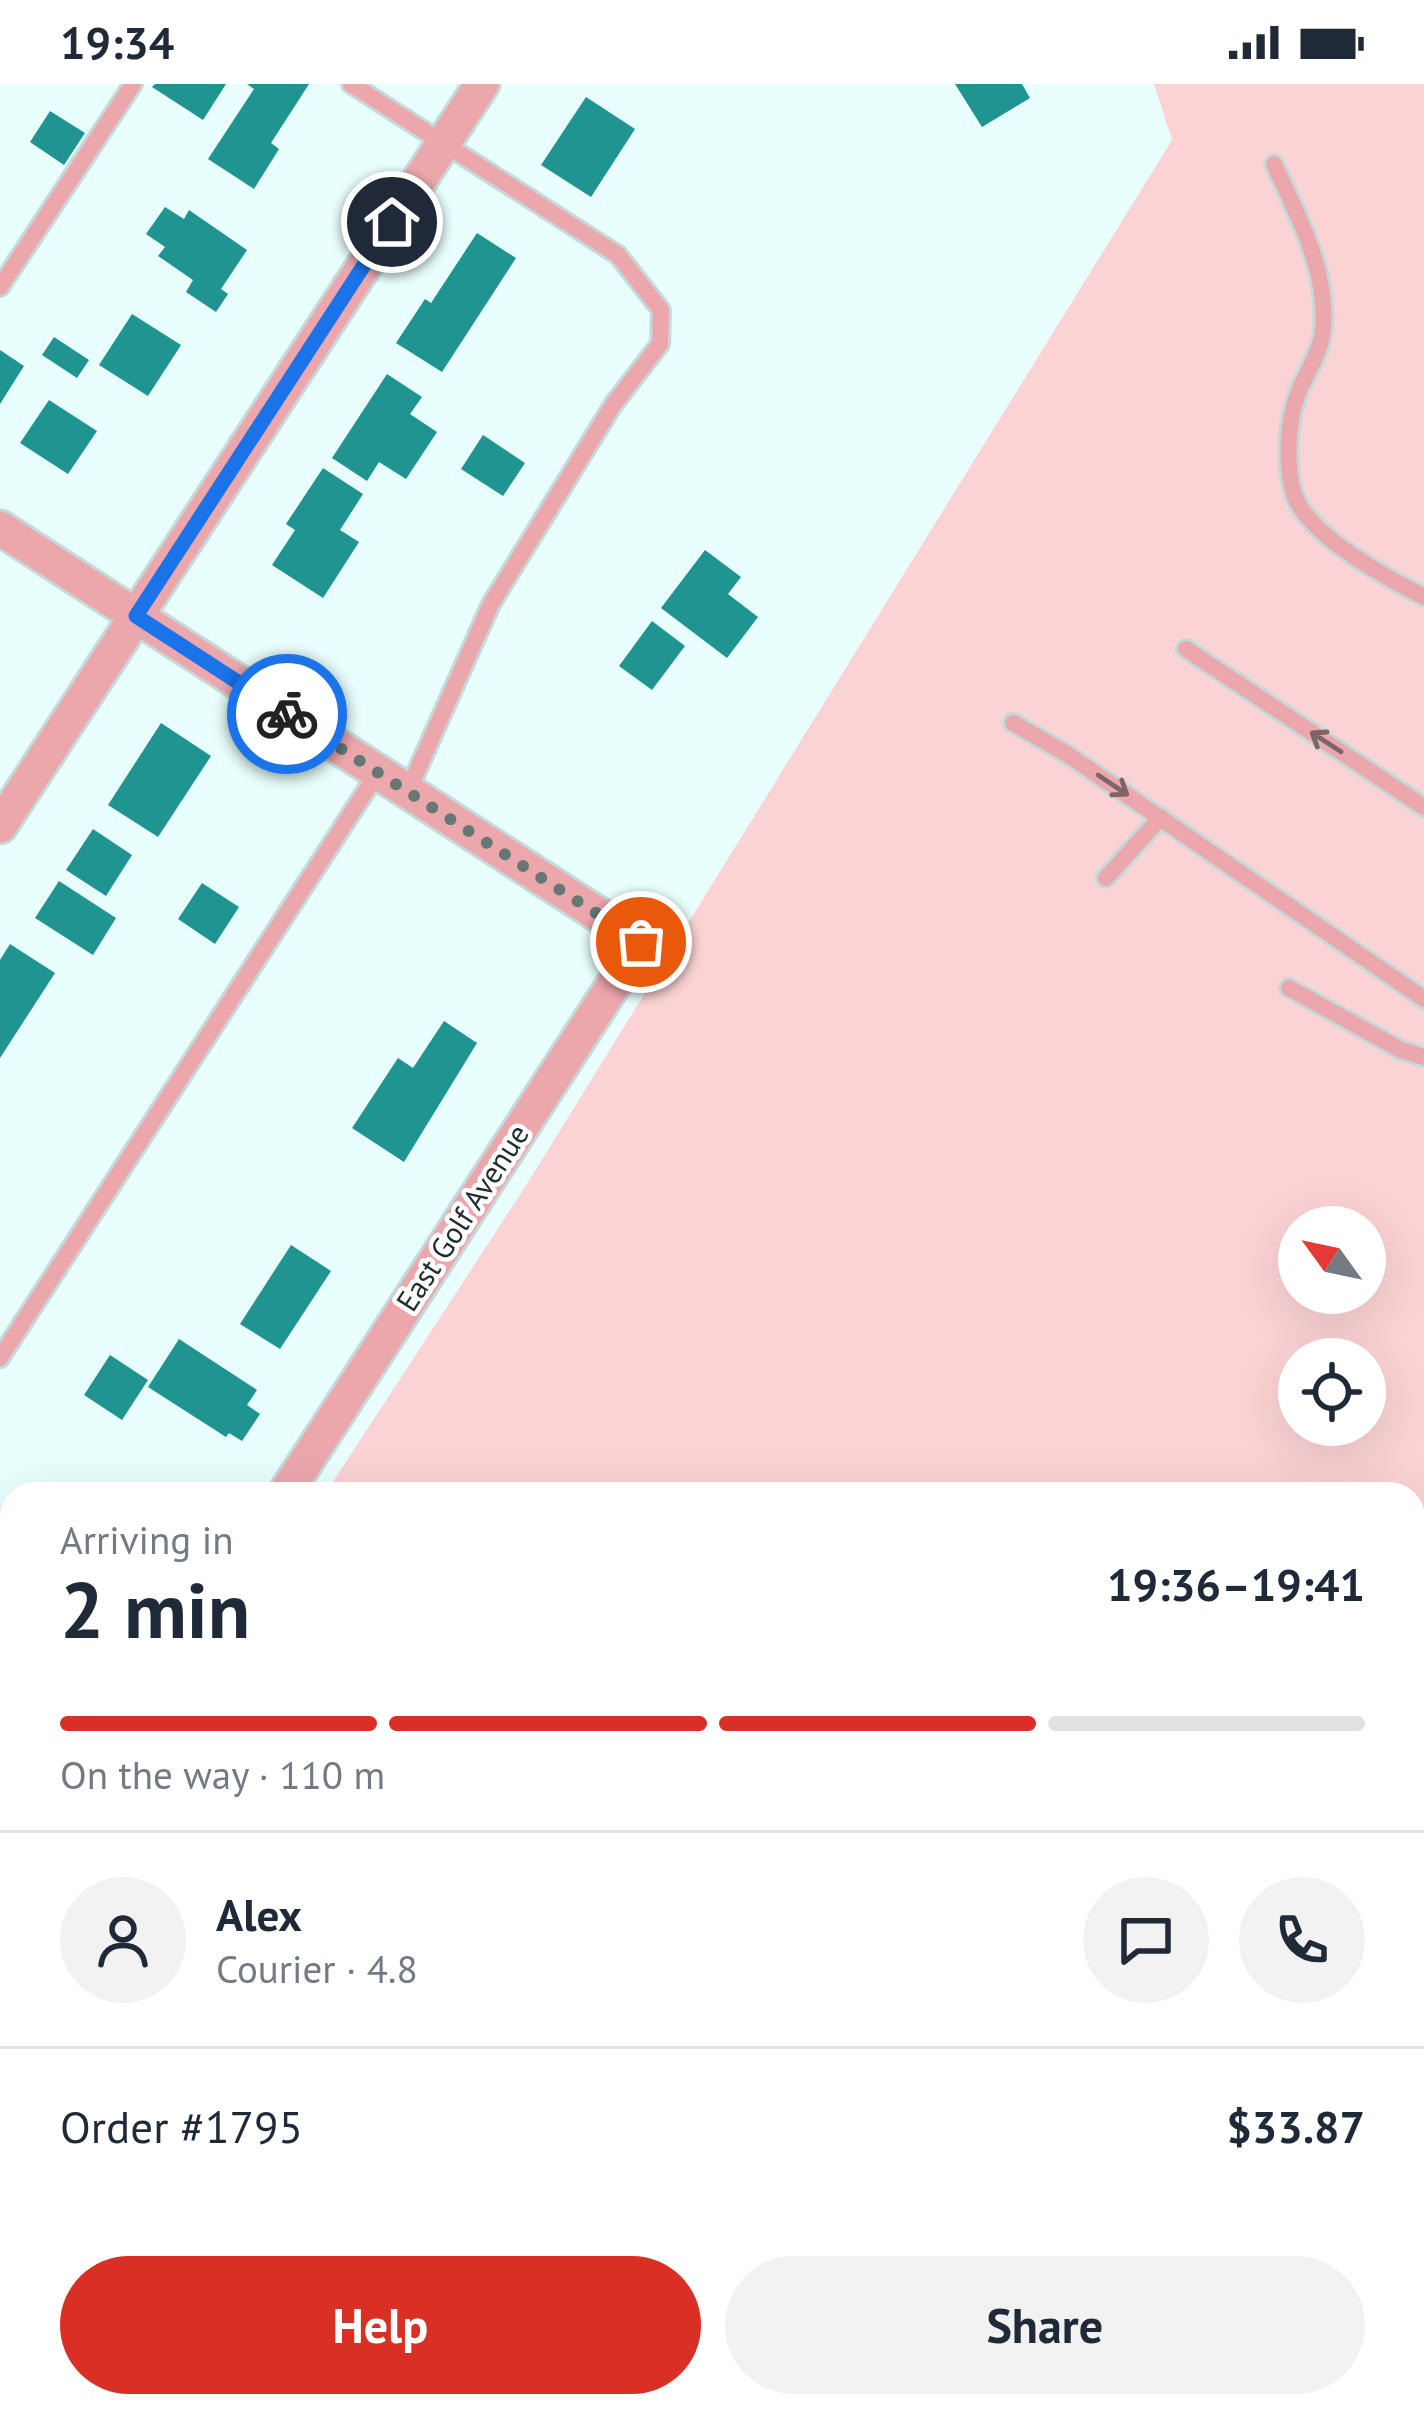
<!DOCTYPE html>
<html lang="en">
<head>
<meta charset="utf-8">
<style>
	body { margin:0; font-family:"PT Sans",sans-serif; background:#f2f2f3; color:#1f2937; height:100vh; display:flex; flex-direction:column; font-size:45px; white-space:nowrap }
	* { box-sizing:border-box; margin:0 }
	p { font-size:39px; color:#747a83 }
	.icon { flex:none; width:66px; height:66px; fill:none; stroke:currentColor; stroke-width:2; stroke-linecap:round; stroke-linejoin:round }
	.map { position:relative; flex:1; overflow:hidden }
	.panel { position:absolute; left:0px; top:1398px; width:1425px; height:936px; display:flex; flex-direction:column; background:#fff; border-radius:36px 36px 0 0; box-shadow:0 12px 48px #0002 }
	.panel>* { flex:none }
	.needle { width:78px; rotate:303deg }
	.fabs { position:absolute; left:1278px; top:1122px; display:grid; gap:24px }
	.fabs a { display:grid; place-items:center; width:108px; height:108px; border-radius:50%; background:#fff; box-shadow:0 12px 48px #0002; font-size:60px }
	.pin { position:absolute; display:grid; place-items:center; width:102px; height:102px; color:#fff; margin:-51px; border:6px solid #fff; border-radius:50%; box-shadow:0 3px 12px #0007 }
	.courier { position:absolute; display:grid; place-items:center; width:120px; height:120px; margin:-60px; border:9px solid #1a73e8; border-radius:50%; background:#fff; color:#222; box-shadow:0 3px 15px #0007 }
	.summary em { font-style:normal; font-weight:700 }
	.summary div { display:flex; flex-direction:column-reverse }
	.summary { display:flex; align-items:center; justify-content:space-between; height:204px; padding:0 60px }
	h1 { font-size:78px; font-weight:700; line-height:90px }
	.bar { display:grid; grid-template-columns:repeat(4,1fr); gap:18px 12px; align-content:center; height:144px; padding:0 60px }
	.bar i { height:15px; border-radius:9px; background:#e0e1e3 }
	.bar .selected { background:#d93025 }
	.bar p { grid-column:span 4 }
	.line { display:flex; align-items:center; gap:30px; padding:0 60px; border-top:3px solid #e0e1e3 }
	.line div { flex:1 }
	.round { display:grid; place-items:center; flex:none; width:126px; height:126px; border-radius:63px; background:#f2f2f3 }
	.action { display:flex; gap:24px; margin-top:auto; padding:24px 60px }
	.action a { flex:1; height:138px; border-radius:72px; background:#d93025; color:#fff; font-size:48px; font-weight:700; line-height:138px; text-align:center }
	.action a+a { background:#f2f2f3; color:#1f2937 }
	.status { display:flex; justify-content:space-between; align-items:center; height:84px; padding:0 60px; background:#fff; direction:ltr }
	.status svg { height:33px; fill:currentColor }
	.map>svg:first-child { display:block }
	.green { fill:#fcd3d5; fill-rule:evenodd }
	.building { fill:#1f9491 }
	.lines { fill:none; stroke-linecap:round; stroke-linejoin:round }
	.lane-casing { stroke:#c5d9d8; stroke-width:22 }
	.street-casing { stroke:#c5d9d8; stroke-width:39 }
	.lane { stroke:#eca7ad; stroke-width:16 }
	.street { stroke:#eca7ad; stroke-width:33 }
	.oneway { stroke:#7c6467 }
	.done { stroke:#667776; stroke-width:12; stroke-dasharray:0 21.6 }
	.route { stroke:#1a73e8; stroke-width:15 }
	.labels { text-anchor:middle; stroke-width:9; stroke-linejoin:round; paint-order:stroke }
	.street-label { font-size:30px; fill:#202e2d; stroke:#fff }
</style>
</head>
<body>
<div class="status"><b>19:34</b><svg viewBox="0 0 49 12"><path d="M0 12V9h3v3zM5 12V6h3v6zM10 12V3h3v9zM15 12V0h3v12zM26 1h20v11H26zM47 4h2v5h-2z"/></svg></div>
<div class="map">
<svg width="1424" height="2334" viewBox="0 0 1424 2334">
	<rect width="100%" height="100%" fill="#e9fffd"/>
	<!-- green -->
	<path class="green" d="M1154 0H1424V2334H0V1911L12 1892V2322H1413V1410H325L525 1103 1172 56ZM1299 1143H1365V1209H1299ZM1299 1275H1365V1341H1299Z"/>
	<!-- building -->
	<path class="building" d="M155 0H226L203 36 152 3Z
		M247 0H309L271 59 279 65 254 105 208 75 254 5Z
		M955 0H1022L1030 14 982 43Z
		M586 13 635 45 591 113 541 81Z
		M50 27 85 49 64 81 30 58Z
		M165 123 184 135 189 126 247 166 221 205 228 210 216 228 186 208 193 196 158 172 165 163 146 150Z
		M477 149 516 174 442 288 396 259 425 215 431 219Z
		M132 230 181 261 148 312 99 281Z
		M54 253 89 276 77 294 42 271Z
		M0 266 24 282 0 320Z
		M387 290 422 313 410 330 437 348 406 395 379 378 367 397 332 374Z
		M49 316 97 347 68 390 20 359Z
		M483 351 525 379 503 412 461 385Z
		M323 384 363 410 340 446 359 458 323 514 272 481 295 446 286 440Z
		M705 466 741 493 728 510 758 533 727 574 661 524Z
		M652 537 685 562 652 606 619 582Z
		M161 639 211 672 158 753 108 721Z
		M93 745 132 771 106 812 66 786Z
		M59 797 116 834 93 871 35 834Z
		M202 799 239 823 215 860 178 835Z
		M10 860 55 889 0 974V876Z
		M444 937 477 959 404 1078 352 1044 398 974 413 984Z
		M291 1161 331 1187 280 1265 240 1240Z
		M179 1255 257 1306 247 1321 260 1330 242 1357 229 1349 226 1353 148 1303Z
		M110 1271 148 1296 122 1336 84 1311Z"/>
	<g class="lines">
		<defs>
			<path id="lane" d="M351 0 618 171 661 226 660 260 613 321 491 520 408 707
				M1274 80C1298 133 1328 185 1323 245 1321 272 1300 296 1294 322 1287 348 1285 397 1299 421 1320 457 1387 494 1424 513
				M0 203 133 0
				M1186 565 1424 723
				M1013 639 1067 670 1424 915
				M1106 794 1161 733
				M1289 904 1401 966 1424 973
				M0 1274 378 688"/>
			<path id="street" d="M0 444 641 858 285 1410
				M0 742 482 0
				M0 1849 12 1830"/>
		</defs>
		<!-- lane casing -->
		<use href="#lane" class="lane-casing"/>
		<!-- street casing -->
		<use href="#street" class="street-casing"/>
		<!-- lane -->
		<use href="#lane" class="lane"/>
		<!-- street -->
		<use href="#street" class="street"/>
	</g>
	<!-- one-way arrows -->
	<defs><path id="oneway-shaft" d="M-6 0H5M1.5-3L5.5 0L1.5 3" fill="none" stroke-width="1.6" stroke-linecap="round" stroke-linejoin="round" transform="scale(3)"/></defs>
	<g class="oneway">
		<use href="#oneway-shaft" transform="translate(1326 658) rotate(-147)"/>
		<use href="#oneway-shaft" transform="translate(1113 701) rotate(34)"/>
	</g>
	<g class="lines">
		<!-- done -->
		<path class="done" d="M287 630 641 858"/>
		<!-- route -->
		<path class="route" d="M287 630 136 532 392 138"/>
	</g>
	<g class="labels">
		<!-- street labels -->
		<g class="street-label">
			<text transform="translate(463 1134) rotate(-57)" y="10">East Golf Avenue</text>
		</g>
	</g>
</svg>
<div class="fabs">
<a><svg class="needle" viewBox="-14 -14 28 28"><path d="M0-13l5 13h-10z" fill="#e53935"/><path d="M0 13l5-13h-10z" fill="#747a83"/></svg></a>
<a><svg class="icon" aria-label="locate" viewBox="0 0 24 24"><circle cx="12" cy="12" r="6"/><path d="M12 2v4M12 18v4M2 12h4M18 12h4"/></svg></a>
</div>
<div class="pin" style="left:641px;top:858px;background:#ea580c"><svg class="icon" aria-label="bag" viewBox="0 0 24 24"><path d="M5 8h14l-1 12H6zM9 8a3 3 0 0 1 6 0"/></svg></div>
<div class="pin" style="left:392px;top:138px;background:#1f2937"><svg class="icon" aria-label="home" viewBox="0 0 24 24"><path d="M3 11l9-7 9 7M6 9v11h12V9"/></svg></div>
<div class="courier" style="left:287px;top:630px"><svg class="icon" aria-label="bike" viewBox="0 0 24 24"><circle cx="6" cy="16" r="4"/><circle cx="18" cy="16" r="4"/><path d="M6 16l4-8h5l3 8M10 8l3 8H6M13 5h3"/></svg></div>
<section class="panel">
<div class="summary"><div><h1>2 min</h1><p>Arriving in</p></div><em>19:36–19:41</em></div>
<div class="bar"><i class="selected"></i><i class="selected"></i><i class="selected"></i><i></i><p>On the way · 110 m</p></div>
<div class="line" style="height:216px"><a class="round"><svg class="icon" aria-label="person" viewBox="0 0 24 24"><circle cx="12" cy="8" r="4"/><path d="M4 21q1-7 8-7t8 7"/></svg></a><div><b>Alex</b><p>Courier · 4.8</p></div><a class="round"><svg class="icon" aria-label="chat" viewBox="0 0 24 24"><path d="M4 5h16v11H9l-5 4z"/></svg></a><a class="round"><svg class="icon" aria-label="phone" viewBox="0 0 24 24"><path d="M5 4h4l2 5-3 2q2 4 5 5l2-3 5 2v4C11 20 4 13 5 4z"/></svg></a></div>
<div class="line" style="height:156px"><div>Order #1795</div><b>$33.87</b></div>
<div class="action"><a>Help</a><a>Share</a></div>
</section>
</div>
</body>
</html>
